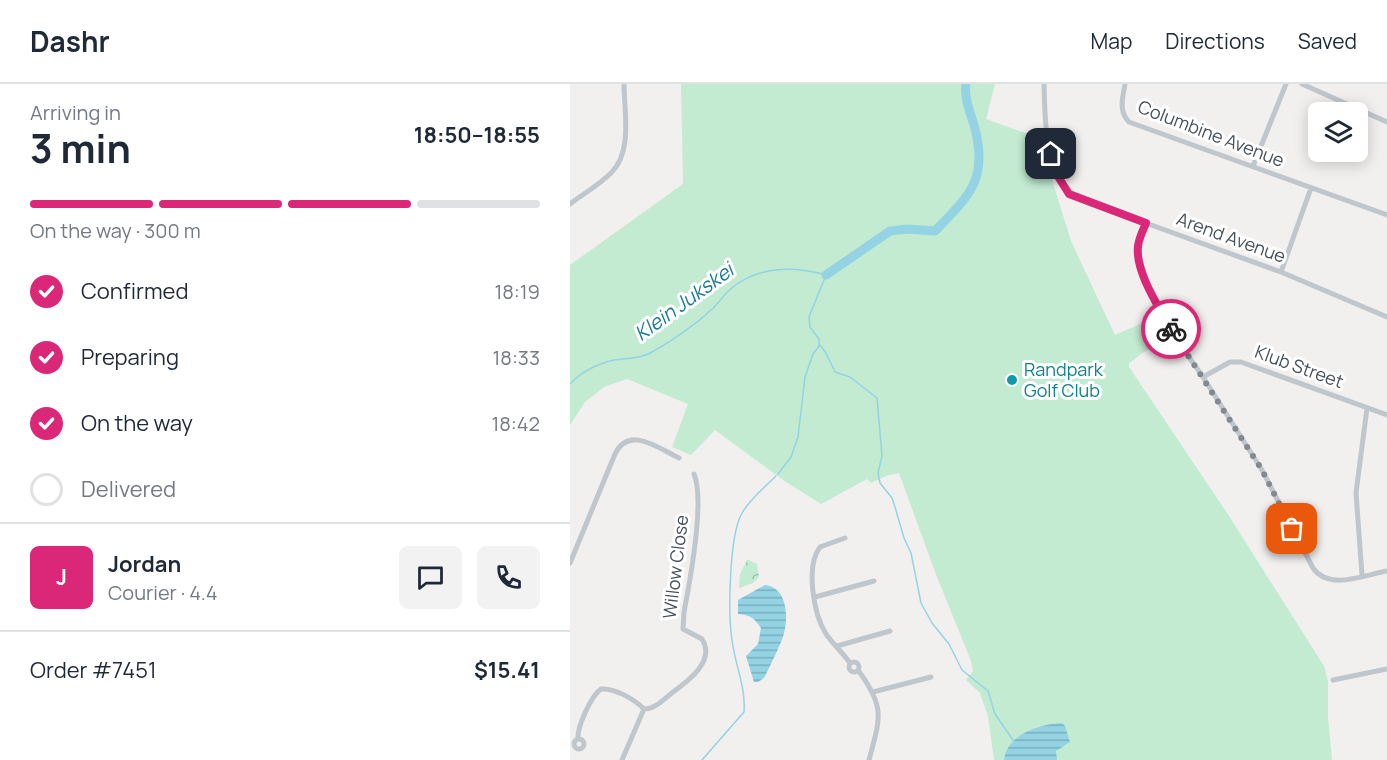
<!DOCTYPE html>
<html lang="en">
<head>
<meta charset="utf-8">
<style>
	body { margin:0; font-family:Manrope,sans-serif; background:#f2f2f3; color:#1f2937; height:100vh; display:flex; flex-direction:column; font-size:22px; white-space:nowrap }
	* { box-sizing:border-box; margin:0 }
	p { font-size:20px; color:#747a83 }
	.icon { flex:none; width:33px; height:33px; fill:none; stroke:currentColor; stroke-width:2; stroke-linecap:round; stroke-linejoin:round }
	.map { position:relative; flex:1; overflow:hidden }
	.details { display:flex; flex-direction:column; background:#fff; width:570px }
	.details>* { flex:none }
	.buttons { position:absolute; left:738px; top:18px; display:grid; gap:12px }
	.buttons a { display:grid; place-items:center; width:60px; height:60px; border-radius:9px; background:#fff; box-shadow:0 3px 15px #0003; font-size:30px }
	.pin { position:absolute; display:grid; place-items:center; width:51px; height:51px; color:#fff; margin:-26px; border-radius:12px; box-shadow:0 3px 9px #0006 }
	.courier { position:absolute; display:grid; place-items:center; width:60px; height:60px; margin:-30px; border:4px solid #db2777; border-radius:50%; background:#fff; color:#222; box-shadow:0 2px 8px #0007 }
	.overview em { font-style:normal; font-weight:700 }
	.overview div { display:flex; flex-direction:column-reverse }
	.overview { display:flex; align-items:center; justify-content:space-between; height:102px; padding:0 30px }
	h1 { font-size:39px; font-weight:700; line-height:45px }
	.bar { display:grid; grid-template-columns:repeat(4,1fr); gap:9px 6px; align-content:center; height:72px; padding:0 30px }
	.bar i { height:8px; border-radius:4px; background:#e0e1e3 }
	.bar .on { background:#db2777 }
	.bar p { grid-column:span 4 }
	.line { display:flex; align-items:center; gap:15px; padding:0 30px; border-top:2px solid #e0e1e3 }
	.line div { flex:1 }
	.round { display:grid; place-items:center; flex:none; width:63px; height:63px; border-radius:9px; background:#f2f2f3 }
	ol { padding:0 30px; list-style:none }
	li { display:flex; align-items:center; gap:18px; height:66px }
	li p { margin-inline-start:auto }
	li .icon { padding:6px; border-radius:50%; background:#db2777; color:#fff; stroke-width:4 }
	li:last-child { color:#747a83 }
	li i { width:33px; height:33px; border:3px solid #e0e1e3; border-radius:50% }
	header { display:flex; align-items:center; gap:36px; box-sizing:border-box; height:84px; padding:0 30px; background:#fff; border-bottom:2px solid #e0e1e3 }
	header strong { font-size:28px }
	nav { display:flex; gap:33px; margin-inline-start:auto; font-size:21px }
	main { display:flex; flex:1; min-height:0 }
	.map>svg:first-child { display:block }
	.grass { fill:#c2ebd2 }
	.park { fill:url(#park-crowns) }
	.water { fill:url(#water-rules) }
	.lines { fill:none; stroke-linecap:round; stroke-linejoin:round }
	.stream { stroke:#93d3e4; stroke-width:1.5 }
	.river { stroke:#93d3e4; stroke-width:9 }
	.minor { stroke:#bfc7cd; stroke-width:5 }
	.done { stroke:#84898f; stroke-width:6; stroke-dasharray:0 10.8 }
	.route { stroke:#db2777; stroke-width:8 }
	.culture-dot { fill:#0f9aa8; stroke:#fff; stroke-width:2 }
	.labels { text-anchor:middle; stroke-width:6; stroke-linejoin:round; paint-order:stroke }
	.street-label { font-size:18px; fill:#49525b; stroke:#fff }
	.culture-label { font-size:18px; fill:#0d838f; stroke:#fff; text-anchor:start }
	.water-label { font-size:20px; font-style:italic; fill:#1a7c96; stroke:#fff }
</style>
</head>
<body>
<header>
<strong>Dashr</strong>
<nav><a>Map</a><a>Directions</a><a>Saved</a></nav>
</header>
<main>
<section class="details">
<div class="overview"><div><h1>3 min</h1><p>Arriving in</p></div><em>18:50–18:55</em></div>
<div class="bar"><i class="on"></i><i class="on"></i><i class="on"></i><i></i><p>On the way · 300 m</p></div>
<ol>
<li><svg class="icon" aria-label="check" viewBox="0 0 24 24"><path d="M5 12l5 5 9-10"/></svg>Confirmed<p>18:19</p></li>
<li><svg class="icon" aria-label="check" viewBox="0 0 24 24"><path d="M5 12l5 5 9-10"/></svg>Preparing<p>18:33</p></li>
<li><svg class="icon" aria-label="check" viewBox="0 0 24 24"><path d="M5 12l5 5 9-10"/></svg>On the way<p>18:42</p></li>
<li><i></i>Delivered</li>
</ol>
<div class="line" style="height:108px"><b class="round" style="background:#db2777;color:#fff">J</b><div><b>Jordan</b><p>Courier · 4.4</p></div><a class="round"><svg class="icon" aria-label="chat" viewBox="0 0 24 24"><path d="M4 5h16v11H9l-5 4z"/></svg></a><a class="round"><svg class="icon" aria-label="phone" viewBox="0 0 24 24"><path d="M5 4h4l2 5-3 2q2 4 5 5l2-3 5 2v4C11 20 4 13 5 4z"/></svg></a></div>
<div class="line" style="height:78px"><div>Order #7451</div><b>$15.41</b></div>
</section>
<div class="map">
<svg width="817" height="676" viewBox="0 0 817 676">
	<defs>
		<pattern id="park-crowns" width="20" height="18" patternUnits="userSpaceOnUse" patternTransform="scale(1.5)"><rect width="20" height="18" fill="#c2ebd2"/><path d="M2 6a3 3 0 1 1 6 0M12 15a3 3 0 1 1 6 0" fill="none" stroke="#a0c1ad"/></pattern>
		<pattern id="water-rules" width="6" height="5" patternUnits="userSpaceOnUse" patternTransform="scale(1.5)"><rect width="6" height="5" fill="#93d3e4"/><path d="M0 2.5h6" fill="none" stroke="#7aaebc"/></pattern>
	</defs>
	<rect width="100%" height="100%" fill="#f2efef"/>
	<!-- grass -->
	<path class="grass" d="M111 0H425L416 35 469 54 501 157 545 251 586 233C602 256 588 259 571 270 567 273 563 277 559 279V283L659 432 754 582 758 597V633L762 676H424L418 632 410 609 396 596 403 587 401 577 365 488 329 389 316 392 301 399 297 395 251 420 213 396 145 346 121 371 102 363 118 320 57 295 34 303 15 318 0 341V181L113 100Z"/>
	<!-- park -->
	<path class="park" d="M177 476H179L187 480 189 493 183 499 169 504 170 490Z"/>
	<!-- water -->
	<path class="water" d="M195 501C220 504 219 540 211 558 206 570 200 582 194 594L188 598H184L176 572 188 560 191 544C184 534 181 531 168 530V516Z
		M492 639 495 642 500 658 486 667 487 676H434C437 650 470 640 492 639Z"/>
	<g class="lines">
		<!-- stream -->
		<path class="stream" d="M250 261 256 269 265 288 280 293 307 314 312 372 308 389 310 399 322 414 325 423 334 454 341 469 351 519 362 539 379 560 392 586 418 607 425 630 445 659
			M0 300C12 287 27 280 44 276 56 274 70 275 80 269 99 259 125 241 141 226 149 219 154 210 163 203 190 182 225 182 256 191L239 233 240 243 249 255V262L243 270 235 293 228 353 221 373 208 390
			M132 676 174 628C176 603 165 581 162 556 158 529 159 452 172 429 180 415 195 403 206 392"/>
		<!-- river -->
		<path class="river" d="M256 191 320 147 337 145 365 147C400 111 419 95 404 41 400 28 394 14 396 0"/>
		<!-- minor -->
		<path class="minor" d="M474 0C475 32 474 92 504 113L711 188 817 233
			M555 0C553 13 548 27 559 38L817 131
			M732 0 817 38
			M683 82 716 0
			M0 120C13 110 29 101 41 89 63 68 54 27 54 0
			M576 139 568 162V169L578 203 607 256 633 293 692 386 743 484C759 507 794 491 817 487
			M711 188 741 104
			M633 293 660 278H671L817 331
			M275 454 250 463C235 483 244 531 256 550 263 560 273 569 280 579
			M0 479 45 370C59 341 88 364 109 374
			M792 491 786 409 797 324
			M245 513 304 497
			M267 562 320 547
			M279 583a5 5 0 1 1 10 0a5 5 0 1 1-10 0Z
			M288 586C316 624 310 634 299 676
			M763 596 817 585
			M303 608 361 593
			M74 625C85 625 94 615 103 608 118 597 146 577 132 555L113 545 114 528C120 497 135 416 124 390
			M8 655C7 643 21 612 31 605 45 604 64 615 74 625
			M4 660a5 5 0 1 1 10 0a5 5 0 1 1-10 0Z
			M52 676 74 625"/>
	</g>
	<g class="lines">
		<!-- done -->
		<path class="done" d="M601 245 692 386 722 445"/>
		<!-- route -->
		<path class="route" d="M481 70 489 94 499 110 576 139C573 146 569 154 568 162 565 188 589 223 601 245"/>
	</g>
	<!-- markers -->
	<circle class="culture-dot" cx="442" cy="296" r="6"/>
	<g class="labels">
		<!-- street labels -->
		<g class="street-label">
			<text transform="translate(641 50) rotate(21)" y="6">Columbine Avenue</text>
			<text transform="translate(661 154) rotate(20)" y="6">Arend Avenue</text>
			<text transform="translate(729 283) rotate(20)" y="6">Klub Street</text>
			<text transform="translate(106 483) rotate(-83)" y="6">Willow Close</text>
		</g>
		<!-- culture labels -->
		<g class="culture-label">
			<text x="454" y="292">Randpark<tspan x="454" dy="21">Golf Club</tspan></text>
		</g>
		<!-- water labels -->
		<g class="water-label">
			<text transform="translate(114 218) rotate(-36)" y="7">Klein Jukskei</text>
		</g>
	</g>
</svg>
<div class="buttons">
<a><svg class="icon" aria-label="layers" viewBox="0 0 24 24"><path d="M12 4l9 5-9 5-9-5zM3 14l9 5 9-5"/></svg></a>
</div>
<div class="pin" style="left:722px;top:445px;background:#ea580c"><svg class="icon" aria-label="bag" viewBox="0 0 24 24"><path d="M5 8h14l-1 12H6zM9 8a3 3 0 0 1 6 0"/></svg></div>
<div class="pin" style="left:481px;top:70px;background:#1f2937"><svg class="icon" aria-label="home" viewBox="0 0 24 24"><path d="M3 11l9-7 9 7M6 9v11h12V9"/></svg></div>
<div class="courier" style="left:601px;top:245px"><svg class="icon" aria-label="bike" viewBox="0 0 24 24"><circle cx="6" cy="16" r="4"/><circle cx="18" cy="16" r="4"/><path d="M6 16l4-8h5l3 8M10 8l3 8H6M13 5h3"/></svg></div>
</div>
</main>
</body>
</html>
